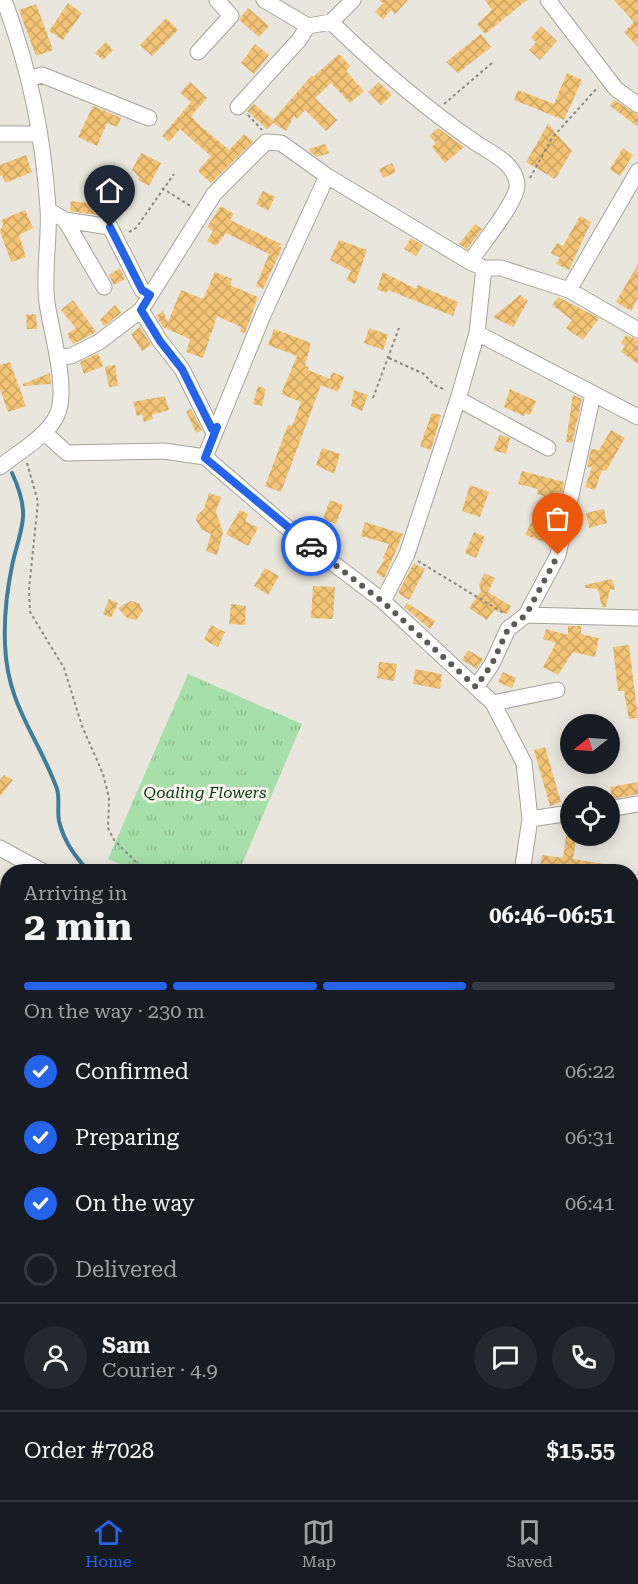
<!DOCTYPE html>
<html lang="en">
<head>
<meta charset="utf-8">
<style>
	body { margin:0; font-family:"Roboto Serif",serif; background:#242831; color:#f1f3f6; height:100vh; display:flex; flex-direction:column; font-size:22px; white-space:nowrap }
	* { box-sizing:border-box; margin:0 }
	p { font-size:20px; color:#9ea1a6 }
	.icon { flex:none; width:33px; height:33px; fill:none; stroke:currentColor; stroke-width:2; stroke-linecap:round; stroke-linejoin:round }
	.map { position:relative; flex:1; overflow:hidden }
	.drawer { position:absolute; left:0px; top:864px; width:639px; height:636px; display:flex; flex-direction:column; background:#171b24; border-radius:24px 24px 0 0; box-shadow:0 3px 15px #0003 }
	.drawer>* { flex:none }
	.needle { width:39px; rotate:253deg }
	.controls { position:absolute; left:560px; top:714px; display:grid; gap:12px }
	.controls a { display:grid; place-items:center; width:60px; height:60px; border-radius:50%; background:#171b24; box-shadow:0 3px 15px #0003; font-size:30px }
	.pin { position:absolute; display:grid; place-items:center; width:51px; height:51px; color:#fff; margin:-62px -26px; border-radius:50% 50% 50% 0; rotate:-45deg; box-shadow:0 0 6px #0007 }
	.pin .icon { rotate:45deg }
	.courier { position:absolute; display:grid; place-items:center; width:60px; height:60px; margin:-30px; border:4px solid #2563eb; border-radius:50%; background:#fff; color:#222; box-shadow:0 2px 8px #0007 }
	.headline em { font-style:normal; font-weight:700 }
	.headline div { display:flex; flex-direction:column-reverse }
	.headline { display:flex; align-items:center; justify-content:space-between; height:102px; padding:0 24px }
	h1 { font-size:39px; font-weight:700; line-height:45px }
	.bar { display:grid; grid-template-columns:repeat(4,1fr); gap:9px 6px; align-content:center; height:72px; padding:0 24px }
	.bar i { height:8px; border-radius:4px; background:#363941 }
	.bar .current { background:#2563eb }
	.bar p { grid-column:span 4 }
	.line { display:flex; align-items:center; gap:15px; padding:0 24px; border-top:2px solid #363941 }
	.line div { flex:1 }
	.round { display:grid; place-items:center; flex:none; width:63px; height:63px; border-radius:32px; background:#242831 }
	ol { padding:0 24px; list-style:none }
	li { display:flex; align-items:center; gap:18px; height:66px }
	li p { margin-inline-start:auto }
	li .icon { padding:6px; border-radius:50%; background:#2563eb; color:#fff; stroke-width:4 }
	li:last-child { color:#9ea1a6 }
	li i { width:33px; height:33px; border:3px solid #363941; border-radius:50% }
	.menu { display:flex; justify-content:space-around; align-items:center; height:84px; border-top:2px solid #363941; background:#171b24; font-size:16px; color:#9ea1a6 }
	.menu a { display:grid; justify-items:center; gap:3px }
	.menu .current { color:#2563eb }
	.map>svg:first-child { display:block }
	.forest { fill:url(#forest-crowns) }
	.park { fill:url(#park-tufts) }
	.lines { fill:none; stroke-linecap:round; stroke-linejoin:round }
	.stream { stroke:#3e7d9d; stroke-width:4 }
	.building { fill:url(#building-cross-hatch) }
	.minor-casing { stroke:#a5a39a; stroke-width:17 }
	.path { stroke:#8a8781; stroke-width:2; stroke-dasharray:3 3; stroke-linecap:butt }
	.minor { stroke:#fff; stroke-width:15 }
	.done { stroke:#5b5a54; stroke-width:6; stroke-dasharray:0 10.8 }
	.route { stroke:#2563eb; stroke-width:8 }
	.labels { text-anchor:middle; stroke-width:6; stroke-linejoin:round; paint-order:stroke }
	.park-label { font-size:16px; font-style:italic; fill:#063811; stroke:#f6f3ea }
</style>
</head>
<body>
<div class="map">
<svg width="638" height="1500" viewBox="0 0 638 1500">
	<defs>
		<pattern id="forest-crowns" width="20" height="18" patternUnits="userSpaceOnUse" patternTransform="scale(1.5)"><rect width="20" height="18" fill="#76b87c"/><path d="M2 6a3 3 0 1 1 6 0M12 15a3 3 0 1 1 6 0" fill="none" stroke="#659d6a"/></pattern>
		<pattern id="park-tufts" width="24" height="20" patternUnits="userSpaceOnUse" patternTransform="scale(1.5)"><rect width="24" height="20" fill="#a7dfab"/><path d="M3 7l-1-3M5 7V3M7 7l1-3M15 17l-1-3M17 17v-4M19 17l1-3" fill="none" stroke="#8fbe92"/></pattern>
		<pattern id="building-cross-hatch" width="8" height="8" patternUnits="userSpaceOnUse" patternTransform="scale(1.5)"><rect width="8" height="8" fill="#f2c375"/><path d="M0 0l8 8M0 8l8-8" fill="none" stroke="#cea664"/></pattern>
	</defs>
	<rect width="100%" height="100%" fill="#e9e6dd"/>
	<!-- forest -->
	<path class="forest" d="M632 1202 638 1211V1277L632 1270Z"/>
	<!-- park -->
	<path class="park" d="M188 674 302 724 239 871H136L108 859Z"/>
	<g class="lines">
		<!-- stream -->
		<path class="stream" d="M12 473C18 486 24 502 23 517 22 533 15 550 12 566 7 590 4 619 5 644 7 706 38 736 57 789 60 799 57 811 59 821 64 842 75 856 89 872
			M632 1106 638 1108"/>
	</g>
	<!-- building -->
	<path class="building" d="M379 0H408L395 14 391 10 383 19 375 12 383 3Z
		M485 0H527L485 34 477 24 492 10Z
		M614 0H638V47L624 32 634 22Z
		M68 3 82 13 63 40 49 31Z
		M36 4 53 50 36 56 19 10Z
		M248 8 269 26 259 37 239 20Z
		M166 18 178 30 152 56 140 45Z
		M541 26 557 41 540 60 529 50 536 42 531 37Z
		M481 34 491 47 458 73 446 62Z
		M106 42 113 50 103 60 95 53Z
		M255 44 269 55 254 74 241 63Z
		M339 54 350 66 346 71 364 91 350 103 331 83 315 98 337 120 326 131 305 110 297 119 294 116 286 131 273 123 267 129 247 111 254 104 273 120 312 75 313 77Z
		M567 73 582 80 564 120 514 100 518 90 554 104Z
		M190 82 207 98 191 116 196 122 229 150 244 134 253 142 211 183 198 171 211 156 180 129 169 142 162 136 191 102 180 93Z
		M379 82 392 95 381 105 368 92Z
		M614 100 638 115V127L610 106Z
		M93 106 121 118 117 127 107 123 97 146 78 137Z
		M548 124 572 151 555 179 526 162Z
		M438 128 464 147 445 163 432 147 436 143 429 136Z
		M325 144 329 153 318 157 310 152 309 149Z
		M623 148 633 155 620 176 610 169Z
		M141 153 161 163 149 186 138 180 139 177 132 170Z
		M26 155 32 172 5 183 2 175 0 176V165Z
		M392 163 396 172 383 178 379 169Z
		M263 191 275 197 268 211 256 204Z
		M71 201 104 205V216L70 211Z
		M221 206 234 214 230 220 281 244 279 246 282 248 263 289 256 286 269 254 226 233 216 246 207 241 213 231 207 227Z
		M25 210 33 228 19 235 26 257 11 262 0 231 3 225 1 220Z
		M580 216 591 222 569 270 556 264 560 258 551 253 557 243 563 246Z
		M475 224 482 229 467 249 459 244Z
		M411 238 423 245 416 256 404 249Z
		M339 240 367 250 355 284 346 280 351 271 330 260Z
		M638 264V298L631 311 616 302Z
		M120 268 125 279 114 285 109 275Z
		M215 272 232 279 230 285 258 297 245 333 240 332 241 327 217 316 203 358 186 352 190 339 163 327 156 316 163 311 168 322 181 290 203 299Z
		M383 272 416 289 418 285 458 302 453 316 388 290 386 293 377 289Z
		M520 295 528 301 513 327 493 317Z
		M558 297 599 318 583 340 566 328 572 320 552 305Z
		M73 300 96 332 73 344 67 334 76 328 61 310Z
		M115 305 121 313 104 326 100 320Z
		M36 314 37 329H27L26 315Z
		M140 327 151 345 142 351 131 334Z
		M369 328 388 335 383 350 364 343Z
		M274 329 311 343 305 366 309 367 308 370 330 379 332 372 344 377 338 392 321 385 281 492 265 486 288 425 292 426 301 402 281 394 297 356 268 345Z
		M626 335 638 340V364L621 352 625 346 621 343Z
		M98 353 103 366 84 374 80 362Z
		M10 362 26 406 8 412 0 389V365Z
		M115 365 118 386 109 387 105 367Z
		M50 373 51 384 23 386V384Z
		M258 386 266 389 262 406 253 404Z
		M510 389 536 401 530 415 525 413 524 416 504 407Z
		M354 390 368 395 362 411 351 406Z
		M573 395 582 399 572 443 566 442Z
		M165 396 169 410 152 415 153 419 144 422 142 414 137 416 133 402Z
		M191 409 202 430 196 433 186 411Z
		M432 413 441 415 431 450 420 446Z
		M611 430 625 438 606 471 602 470 595 490 585 487 592 467H587L591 449 599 450Z
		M500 435 510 438 506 454 493 450Z
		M322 448 340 454 334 474 316 465Z
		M522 471 564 482 562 493 558 492 552 514 556 515 553 532 551 539 546 537 544 542 525 535 544 496 537 494 538 489 518 484Z
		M470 485 489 492 480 517 462 511Z
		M209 493 221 497 216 512 223 533 217 555 206 551 211 534 201 529 196 520 197 515 204 509Z
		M330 500 343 505 336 524 323 519Z
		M604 509 607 523 589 528 586 513Z
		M240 510 248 514 245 521 258 528 248 546 226 534Z
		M365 522 403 534 384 578 376 573 385 559 383 558 389 544 361 536Z
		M474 532 485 537 476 558 465 553Z
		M414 563 425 569 409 600 398 593Z
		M265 568 279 576 268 595 254 586Z
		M484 573 495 578 488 592 511 606 507 614 494 610 487 620 469 608 481 591 479 585Z
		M612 579 615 590 610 589 606 607H602L598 589 585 588V585Z
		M313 586 335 587 333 619 311 618Z
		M109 599 118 603 111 618 103 614Z
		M131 601 139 603 143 611 136 620 127 618 118 608Z
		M407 603 435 621 430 629 404 607Z
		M231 604 246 606 245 625 229 624Z
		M211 625 225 632 218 647 204 640Z
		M568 626H581V634L599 638 595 657 573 652 558 675 543 667 556 643 543 639 546 629 568 635Z
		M629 645 638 718 629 719 624 691H618L613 647Z
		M468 650 483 659 477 669 462 660Z
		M379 662 397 664 394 681 377 678Z
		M415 669 442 674 440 689 413 684Z
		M503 672 516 678 512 688 498 682Z
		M545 747 561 802 550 806 534 750Z
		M4 775 13 780 0 796V780Z
		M638 782V794L612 799 610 787Z
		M566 836H577L573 859 616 866V872H561L540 868 542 855 563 858Z"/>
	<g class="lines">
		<defs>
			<path id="minor" d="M264 0 308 26 331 22C376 66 424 107 476 143 491 153 515 163 517 184 519 200 480 246 470 262
				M548 0 616 89 638 105
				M331 22 353 0
				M198 52 231 16 217 0
				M31 78 42 75 149 118
				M238 107 299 40 308 26
				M0 134H40
				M48 210 65 220 110 227 142 290 150 295
				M65 220 104 287
				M569 290 638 171
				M141 310 160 341 182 369 212 429 217 427
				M477 333 638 417
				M58 357 71 356 99 342 141 310 214 194 266 142 281 143 327 176 470 262 484 268H501L569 290 638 330
				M458 399 548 448
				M45 433 67 453 164 451 205 457 297 536 383 601 493 703 524 763 530 819 522 872
				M205 457 263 315 327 176
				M0 467C19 451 46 438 57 415 69 390 51 331 47 303 43 272 50 239 48 208 43 133 30 71 4 0
				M383 601 407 554 459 396 477 333 484 268
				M526 615 638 618
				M476 687 492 664 508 629 526 615 558 555 593 394
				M493 703 557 690
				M609 809 638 804
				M530 819 570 813
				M0 848 44 872
				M0 941 8 906
				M632 950 638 951
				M632 1029 638 1031
				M0 1100 8 1126
				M0 1296H8
				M0 1396H8
				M0 1483 8 1482
				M450 1492 453 1500
				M88 1497 237 1500
				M275 1500 295 1492"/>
		</defs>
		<!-- minor casing -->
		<use href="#minor" class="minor-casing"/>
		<!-- path -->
		<path class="path" d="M444 104 492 63
			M248 115 262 130
			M530 178 552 138 598 87
			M162 188 192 207
			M129 232 136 228 174 174
			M389 358 424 374 434 385 446 390
			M373 398 399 328
			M27 463 38 502 29 589 30 612 64 668 82 726 103 774 109 798 108 828 114 840 146 872
			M418 561 505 614
			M632 1285 638 1313
			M632 1355 638 1356
			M537 1500 538 1492"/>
		<!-- minor -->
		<use href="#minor" class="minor"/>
	</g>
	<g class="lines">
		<!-- done -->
		<path class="done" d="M311 546 383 602 476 687 492 664 508 629 526 615 558 555"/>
		<!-- route -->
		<path class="route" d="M110 227 142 290 150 295 141 310 160 341 182 369 212 429 217 427 205 458 311 546"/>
	</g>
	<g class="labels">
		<!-- park labels -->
		<g class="park-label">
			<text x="205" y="798">Qoaling Flowers</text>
		</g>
	</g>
</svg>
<div class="controls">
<a><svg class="needle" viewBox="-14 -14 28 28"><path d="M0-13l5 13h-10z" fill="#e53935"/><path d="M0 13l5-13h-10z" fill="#9ea1a6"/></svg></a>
<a><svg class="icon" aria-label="locate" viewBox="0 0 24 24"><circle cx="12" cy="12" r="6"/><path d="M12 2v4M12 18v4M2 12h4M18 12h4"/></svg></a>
</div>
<div class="pin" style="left:558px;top:555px;background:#ea580c"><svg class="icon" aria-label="bag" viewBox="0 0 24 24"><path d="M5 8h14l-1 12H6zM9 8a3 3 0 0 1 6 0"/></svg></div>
<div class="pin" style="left:110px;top:227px;background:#1f2937"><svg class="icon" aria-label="home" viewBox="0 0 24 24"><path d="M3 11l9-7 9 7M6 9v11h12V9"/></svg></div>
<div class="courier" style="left:311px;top:546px"><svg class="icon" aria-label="car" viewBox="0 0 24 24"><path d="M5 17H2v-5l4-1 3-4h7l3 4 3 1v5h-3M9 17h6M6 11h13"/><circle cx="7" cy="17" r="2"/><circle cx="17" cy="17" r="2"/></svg></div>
<section class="drawer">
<div class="headline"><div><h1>2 min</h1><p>Arriving in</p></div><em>06:46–06:51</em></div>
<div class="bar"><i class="current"></i><i class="current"></i><i class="current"></i><i></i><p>On the way · 230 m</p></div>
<ol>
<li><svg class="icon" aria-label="check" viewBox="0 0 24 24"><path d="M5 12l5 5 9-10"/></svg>Confirmed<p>06:22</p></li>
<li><svg class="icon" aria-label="check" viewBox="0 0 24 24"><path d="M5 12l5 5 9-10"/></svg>Preparing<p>06:31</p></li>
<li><svg class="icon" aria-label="check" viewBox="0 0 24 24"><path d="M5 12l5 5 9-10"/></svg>On the way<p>06:41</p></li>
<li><i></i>Delivered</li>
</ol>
<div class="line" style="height:108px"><a class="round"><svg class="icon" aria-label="person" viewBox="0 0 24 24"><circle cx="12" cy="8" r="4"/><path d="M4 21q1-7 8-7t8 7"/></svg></a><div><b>Sam</b><p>Courier · 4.9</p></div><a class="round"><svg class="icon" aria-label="chat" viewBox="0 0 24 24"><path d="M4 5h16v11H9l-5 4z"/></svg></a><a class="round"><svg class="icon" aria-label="phone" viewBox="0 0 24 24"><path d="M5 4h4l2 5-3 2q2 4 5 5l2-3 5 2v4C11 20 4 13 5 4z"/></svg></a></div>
<div class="line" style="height:78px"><div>Order #7028</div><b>$15.55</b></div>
</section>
</div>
<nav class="menu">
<a class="current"><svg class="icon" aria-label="home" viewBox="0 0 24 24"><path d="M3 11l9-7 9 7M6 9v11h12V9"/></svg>Home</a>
<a><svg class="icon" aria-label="map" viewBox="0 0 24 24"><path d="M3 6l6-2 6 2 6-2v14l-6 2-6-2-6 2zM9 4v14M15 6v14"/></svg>Map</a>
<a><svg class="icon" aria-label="saved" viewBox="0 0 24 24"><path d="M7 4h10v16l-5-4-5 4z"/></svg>Saved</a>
</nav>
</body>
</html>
